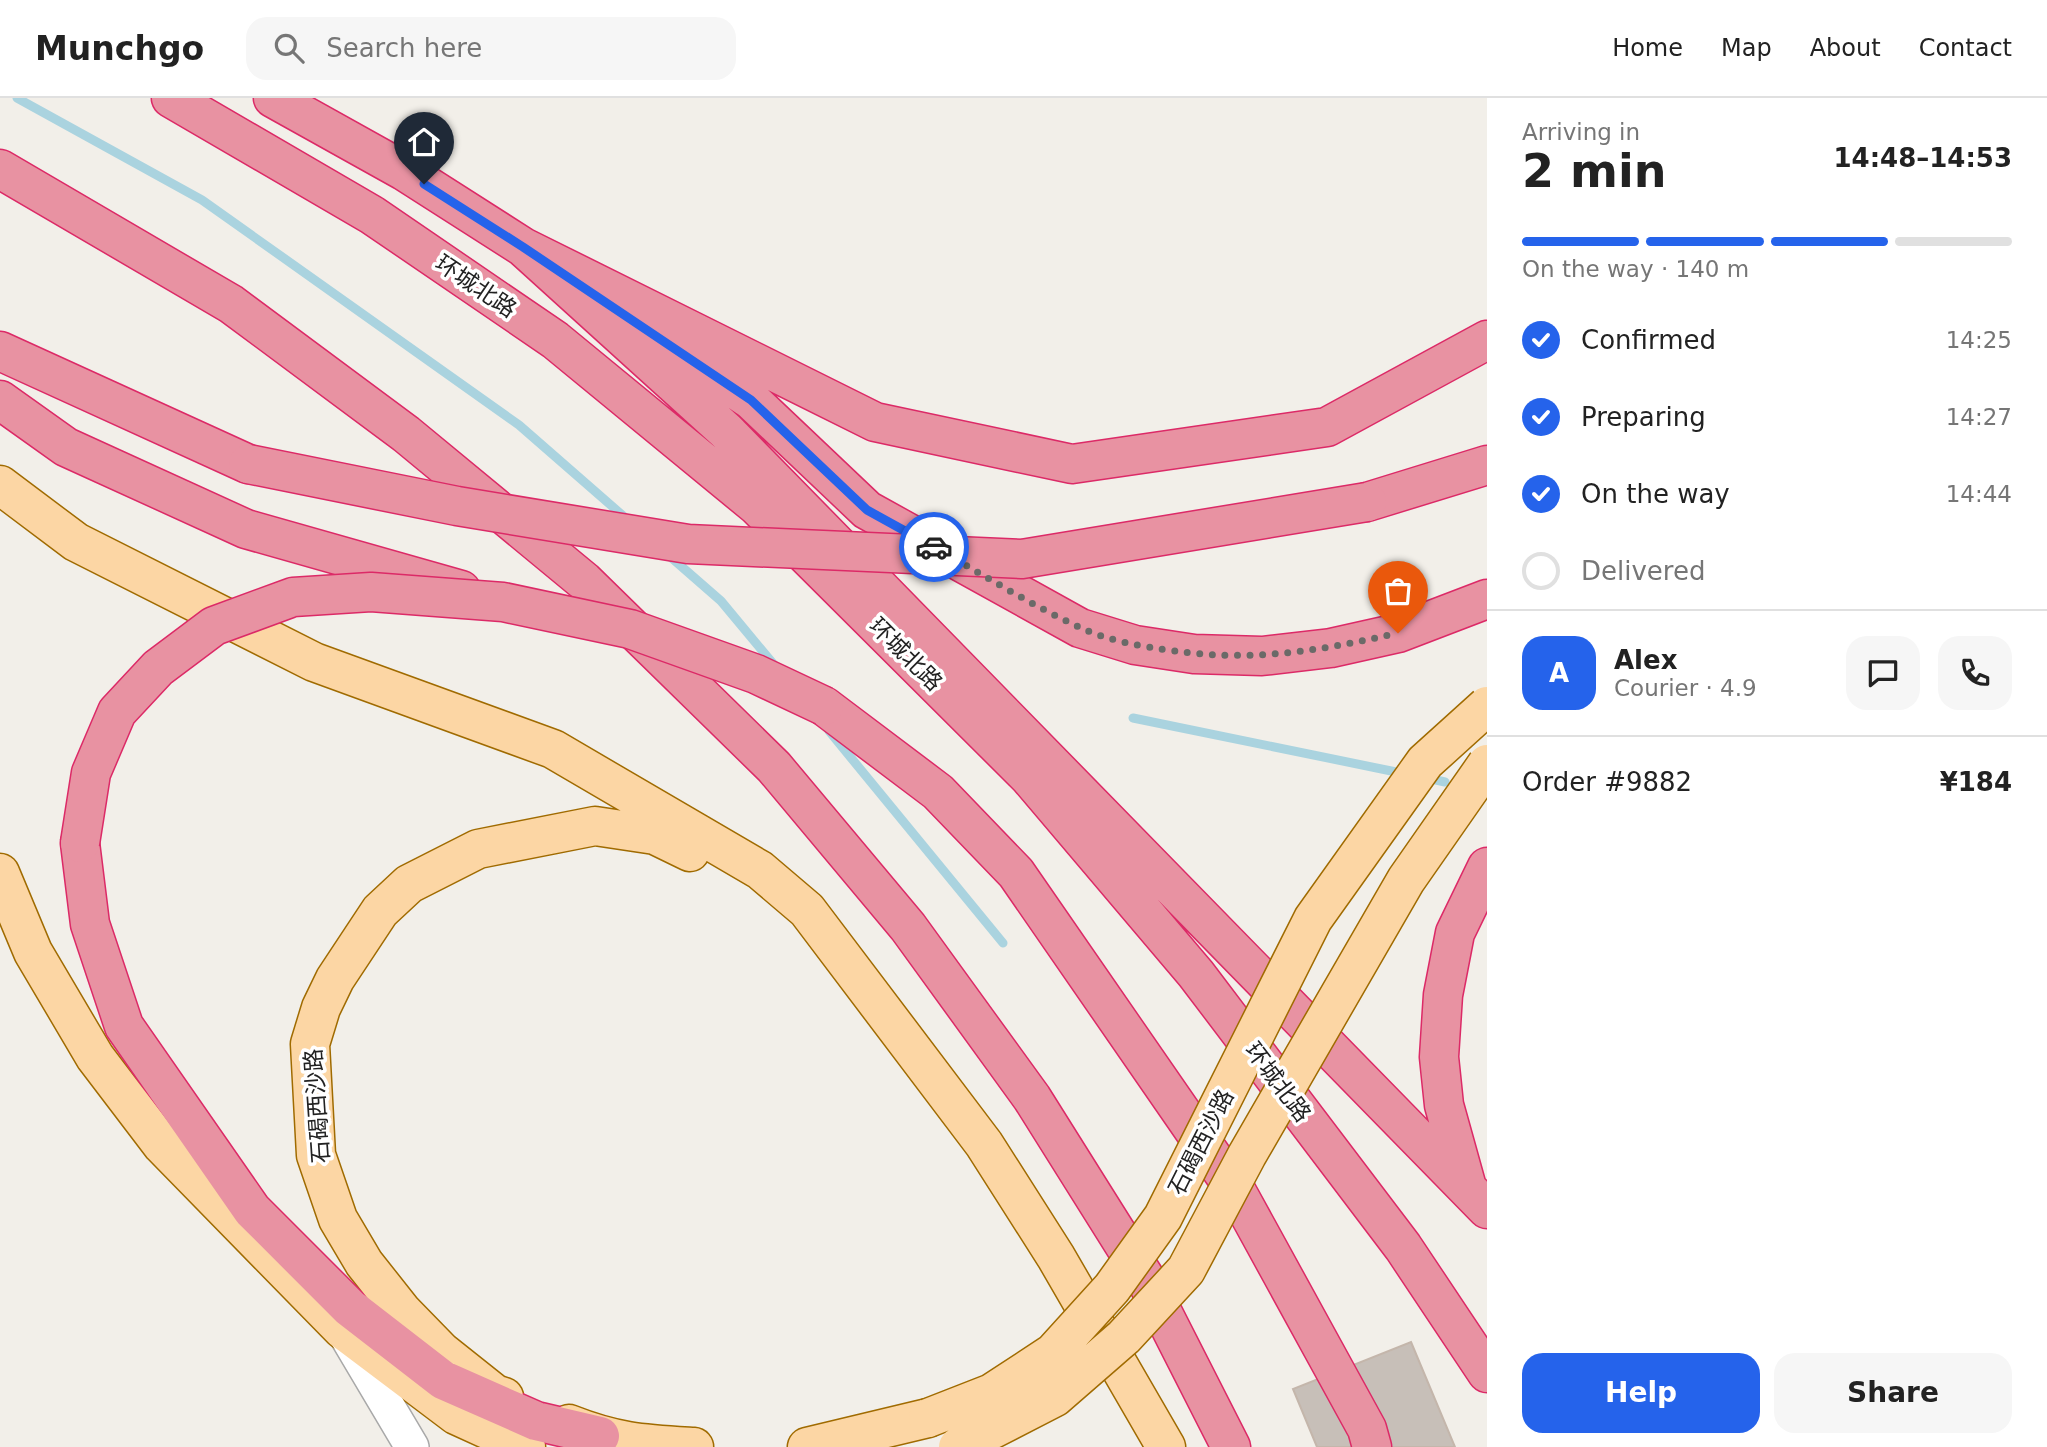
<!DOCTYPE html>
<html lang="en">
<head>
<meta charset="utf-8">
<style>
	body { margin:0; font-family:"DejaVu Sans","Noto Sans SC",sans-serif; background:#f6f6f6; color:#222; height:100vh; display:flex; flex-direction:column; font-size:26px; white-space:nowrap }
	* { box-sizing:border-box; margin:0 }
	p { font-size:23px; color:#767676 }
	.icon { flex:none; width:38px; height:38px; fill:none; stroke:currentColor; stroke-width:2; stroke-linecap:round; stroke-linejoin:round }
	.map { position:relative; flex:1; overflow:hidden }
	.panel { display:flex; flex-direction:column; background:#fff; width:560px }
	.panel>* { flex:none }
	.pin { position:absolute; display:grid; place-items:center; width:60px; height:60px; color:#fff; margin:-72px -30px; border-radius:50% 50% 50% 0; rotate:-45deg; box-shadow:0 0 7px #0007 }
	.pin .icon { rotate:45deg }
	.courier { position:absolute; display:grid; place-items:center; width:70px; height:70px; margin:-35px; border:5px solid #2563eb; border-radius:50%; background:#fff; color:#222; box-shadow:0 2px 9px #0007 }
	.headline em { font-style:normal; font-weight:700 }
	.headline div { display:flex; flex-direction:column-reverse }
	.headline { display:flex; align-items:center; justify-content:space-between; height:119px; padding:0 35px }
	h1 { font-size:46px; font-weight:700; line-height:52px }
	.bar { display:grid; grid-template-columns:repeat(4,1fr); gap:10px 7px; align-content:center; height:84px; padding:0 35px }
	.bar i { height:9px; border-radius:5px; background:#e0e0e0 }
	.bar .selected { background:#2563eb }
	.bar p { grid-column:span 4 }
	.line { display:flex; align-items:center; gap:18px; padding:0 35px; border-top:2px solid #e0e0e0 }
	.line div { flex:1 }
	.round { display:grid; place-items:center; flex:none; width:74px; height:74px; border-radius:21px; background:#f6f6f6 }
	ol { padding:0 35px; list-style:none }
	li { display:flex; align-items:center; gap:21px; height:77px }
	li p { margin-inline-start:auto }
	li .icon { padding:7px; border-radius:50%; background:#2563eb; color:#fff; stroke-width:4 }
	li:last-child { color:#767676 }
	li i { width:38px; height:38px; border:4px solid #e0e0e0; border-radius:50% }
	.primary-button { display:flex; gap:14px; margin-top:auto; padding:14px 35px }
	.primary-button a { flex:1; height:80px; border-radius:21px; background:#2563eb; color:#fff; font-size:28px; font-weight:700; line-height:80px; text-align:center }
	.primary-button a+a { background:#f6f6f6; color:#222 }
	header { display:flex; align-items:center; gap:42px; box-sizing:border-box; height:98px; padding:0 35px; background:#fff; border-bottom:2px solid #e0e0e0 }
	header strong { font-size:33px }
	nav { display:flex; gap:38px; margin-inline-start:auto; font-size:24px }
	.search { width:490px; height:63px; background:#f6f6f6; display:flex; align-items:center; gap:18px; box-sizing:border-box; padding:0 24px; border-radius:21px; color:#767676; font-size:26px }
	main { display:flex; flex:1; min-height:0 }
	.map>svg:first-child { display:block }
	.lines { fill:none; stroke-linecap:round; stroke-linejoin:round }
	.stream { stroke:#aad3df; stroke-width:9 }
	.building { fill:#c7bfb8; stroke:#c4b6ab; stroke-width:2 }
	.minor-casing { stroke:#a9a9a9; stroke-width:36 }
	.major-casing { stroke:#a06b00; stroke-width:41 }
	.highway-casing { stroke:#dc2a67; stroke-width:41 }
	.minor { stroke:#fff; stroke-width:33 }
	.major { stroke:#fcd6a4; stroke-width:38 }
	.highway { stroke:#e892a2; stroke-width:38 }
	.major-bridge-casing { stroke:#a06b00; stroke-width:41; stroke-linecap:butt }
	.highway-bridge-casing { stroke:#dc2a67; stroke-width:41; stroke-linecap:butt }
	.major-bridge { stroke:#fcd6a4; stroke-width:38 }
	.highway-bridge { stroke:#e892a2; stroke-width:38 }
	.done { stroke:#6b6a68; stroke-width:7; stroke-dasharray:0 12.6 }
	.route { stroke:#2563eb; stroke-width:9 }
	.labels { text-anchor:middle; stroke-width:7; stroke-linejoin:round; paint-order:stroke }
	.street-label { font-size:23px; fill:#222; stroke:#fff }
</style>
</head>
<body>
<header>
<strong>Munchgo</strong>
<div class="search"><svg class="icon" aria-label="search" viewBox="0 0 24 24"><circle cx="10" cy="10" r="6"/><path d="M15 15l6 6"/></svg>Search here</div>
<nav><a>Home</a><a>Map</a><a>About</a><a>Contact</a></nav>
</header>
<main>
<div class="map">
<svg width="1487" height="1349" viewBox="0 0 1487 1349">
	<rect width="100%" height="100%" fill="#f2efe9"/>
	<g class="lines">
		<!-- stream -->
		<path class="stream" d="M17 0 202 102 519 327 629 423
			M666 455 721 503 775 568
			M1133 620 1406 676
			M829 633 1003 845
			M1427 680 1445 684"/>
	</g>
	<!-- building -->
	<path class="building" d="M1411 1244 1455 1349H1317L1293 1291Z"/>
	<g class="lines">
		<defs>
			<path id="minor" d="M345 1236 412 1349"/>
			<path id="major" d="M0 387 76 444 314 564 553 651 760 772 807 812 984 1046 1056 1159 1166 1349
				M0 775 33 854 95 959 162 1047 342 1231 456 1317 526 1349
				M504 1299 495 1296 441 1253 402 1213 364 1165 338 1121 316 1057 310 946 321 910 335 881 380 813 409 786 478 751 595 728 655 737 690 754
				M569 1326C617 1345 644 1346 694 1349
				M807 1349 928 1320"/>
			<path id="highway" d="M171 0 372 117 555 242 757 408 1029 679 1196 876 1403 1149 1487 1275
				M273 0 404 73 523 149 875 324 1072 366 1327 329 1487 242
				M0 71 231 206 406 336 584 483 774 669 908 829 1032 1000 1145 1180 1231 1349
				M523 149 726 333 1487 1111
				M653 236 751 302 867 412 1080 530 1135 547 1194 556 1262 558 1331 550 1398 535 1487 501
				M0 253 248 366
				M0 302 66 349 246 431 461 492
				M1367 404 1487 367
				M824 608 938 694 1016 775 1238 1096 1367 1331 1372 1349
				M80 745 90 826 124 928 252 1112 350 1210 443 1282 536 1323 600 1338
				M1466 1086 1444 1007 1439 959 1443 897 1455 835 1487 769"/>
		</defs>
		<!-- minor casing -->
		<use href="#minor" class="minor-casing"/>
		<!-- major casing -->
		<use href="#major" class="major-casing"/>
		<!-- highway casing -->
		<use href="#highway" class="highway-casing"/>
		<!-- minor -->
		<use href="#minor" class="minor"/>
		<!-- major -->
		<use href="#major" class="major"/>
		<!-- highway -->
		<use href="#highway" class="highway"/>
		<defs>
			<path id="major-bridge" d="M928 1320 992 1295 1053 1255 1112 1190 1163 1119 1313 821 1425 664 1487 608
				M958 1349 1055 1299 1124 1239 1186 1172 1247 1057 1406 782 1487 666"/>
			<path id="highway-bridge" d="M248 366 457 408 688 446 1022 461 1367 404
				M80 745 91 675 117 614 158 570 214 528 293 499 371 494 503 504 630 531 756 576 824 608"/>
		</defs>
		<!-- major-bridge casing -->
		<use href="#major-bridge" class="major-bridge-casing"/>
		<!-- highway-bridge casing -->
		<use href="#highway-bridge" class="highway-bridge-casing"/>
		<!-- major-bridge -->
		<use href="#major-bridge" class="major-bridge"/>
		<!-- highway-bridge -->
		<use href="#highway-bridge" class="highway-bridge"/>
	</g>
	<g class="lines">
		<!-- done -->
		<path class="done" d="M934 449C982 476 1029 506 1079 529 1104 541 1134 547 1161 551 1246 565 1315 554 1398 535"/>
		<!-- route -->
		<path class="route" d="M424 86 523 149 751 302 867 412 934 449"/>
	</g>
	<g class="labels">
		<!-- street labels -->
		<g class="street-label">
			<text transform="translate(476 188) rotate(34)" y="8">环城北路</text>
			<text transform="translate(906 556) rotate(45)" y="8">环城北路</text>
			<text transform="translate(1278 984) rotate(53)" y="8">环城北路</text>
			<text transform="translate(317 1008) rotate(-94)" y="8">石碣西沙路</text>
			<text transform="translate(1201 1044) rotate(-63)" y="8">石碣西沙路</text>
		</g>
	</g>
</svg>
<div class="pin" style="left:1398px;top:535px;background:#ea580c"><svg class="icon" aria-label="bag" viewBox="0 0 24 24"><path d="M5 8h14l-1 12H6zM9 8a3 3 0 0 1 6 0"/></svg></div>
<div class="pin" style="left:424px;top:86px;background:#1f2937"><svg class="icon" aria-label="home" viewBox="0 0 24 24"><path d="M3 11l9-7 9 7M6 9v11h12V9"/></svg></div>
<div class="courier" style="left:934px;top:449px"><svg class="icon" aria-label="car" viewBox="0 0 24 24"><path d="M5 17H2v-5l4-1 3-4h7l3 4 3 1v5h-3M9 17h6M6 11h13"/><circle cx="7" cy="17" r="2"/><circle cx="17" cy="17" r="2"/></svg></div>
</div>
<section class="panel">
<div class="headline"><div><h1>2 min</h1><p>Arriving in</p></div><em>14:48–14:53</em></div>
<div class="bar"><i class="selected"></i><i class="selected"></i><i class="selected"></i><i></i><p>On the way · 140 m</p></div>
<ol>
<li><svg class="icon" aria-label="check" viewBox="0 0 24 24"><path d="M5 12l5 5 9-10"/></svg>Confirmed<p>14:25</p></li>
<li><svg class="icon" aria-label="check" viewBox="0 0 24 24"><path d="M5 12l5 5 9-10"/></svg>Preparing<p>14:27</p></li>
<li><svg class="icon" aria-label="check" viewBox="0 0 24 24"><path d="M5 12l5 5 9-10"/></svg>On the way<p>14:44</p></li>
<li><i></i>Delivered</li>
</ol>
<div class="line" style="height:126px"><b class="round" style="background:#2563eb;color:#fff">A</b><div><b>Alex</b><p>Courier · 4.9</p></div><a class="round"><svg class="icon" aria-label="chat" viewBox="0 0 24 24"><path d="M4 5h16v11H9l-5 4z"/></svg></a><a class="round"><svg class="icon" aria-label="phone" viewBox="0 0 24 24"><path d="M5 4h4l2 5-3 2q2 4 5 5l2-3 5 2v4C11 20 4 13 5 4z"/></svg></a></div>
<div class="line" style="height:91px"><div>Order #9882</div><b>¥184</b></div>
<div class="primary-button"><a>Help</a><a>Share</a></div>
</section>
</main>
</body>
</html>
